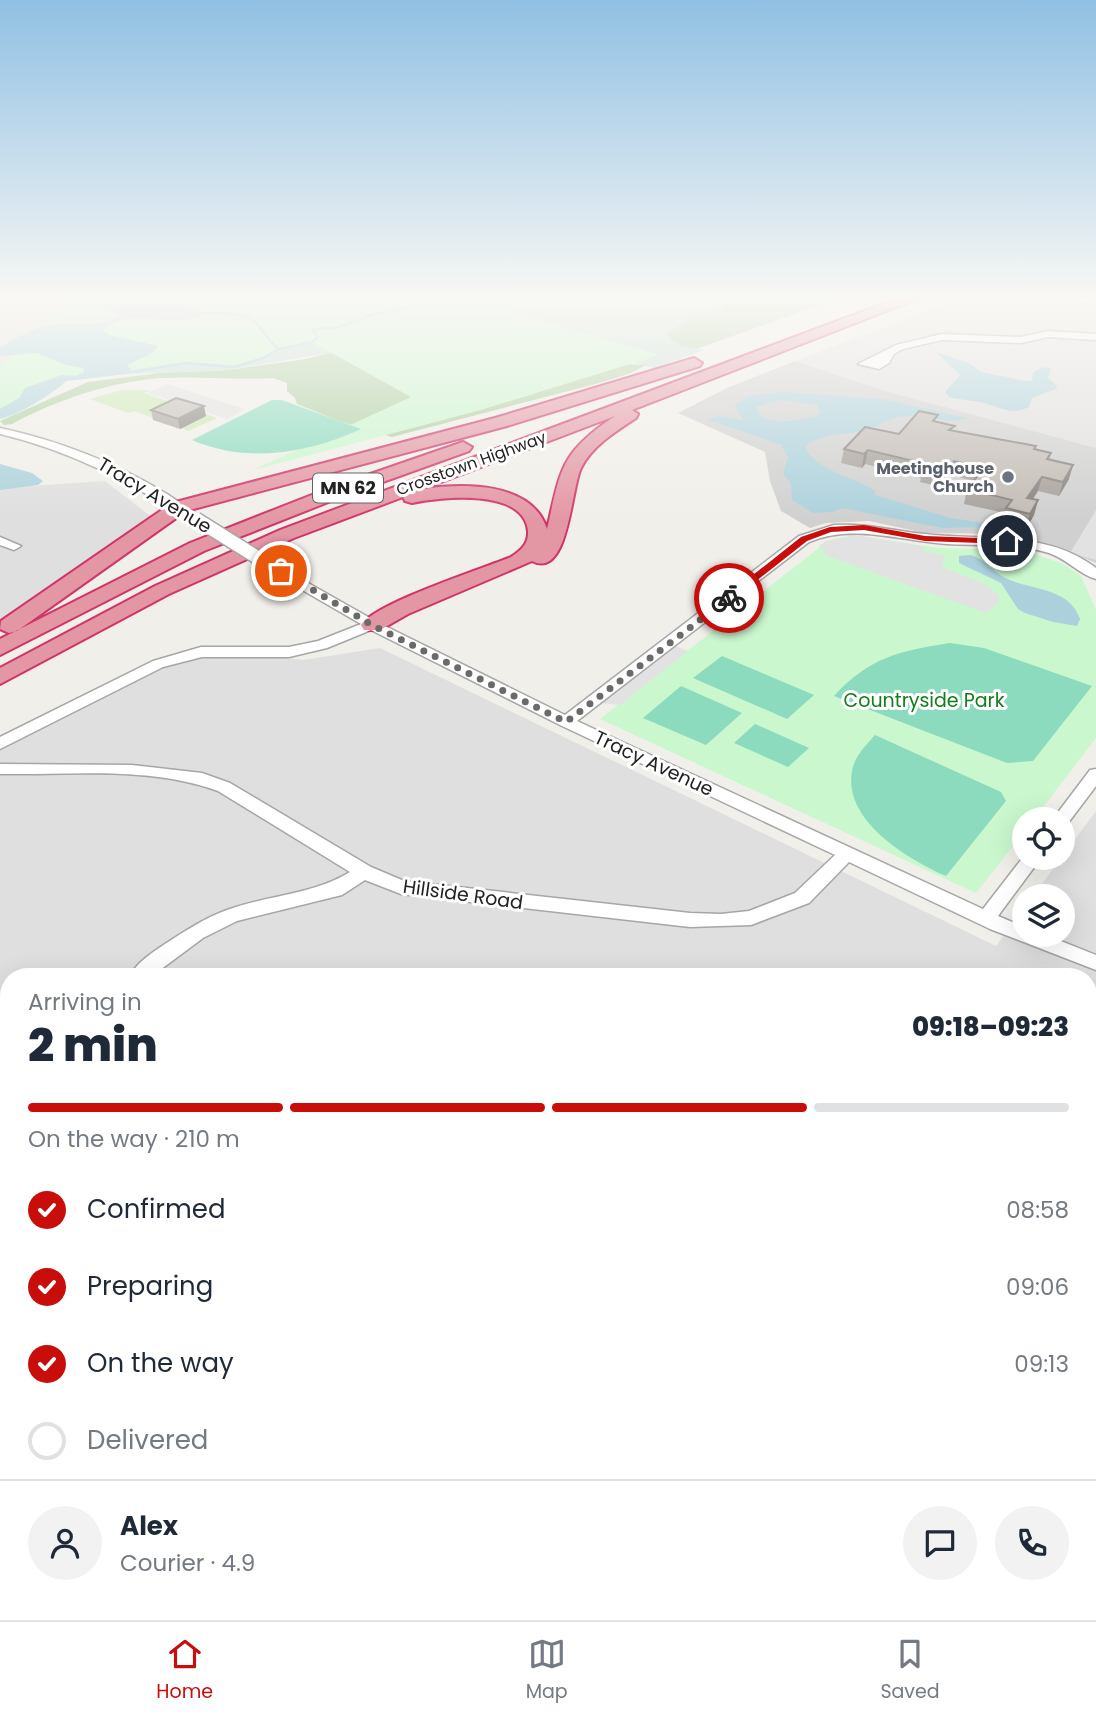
<!DOCTYPE html>
<html lang="en">
<head>
<meta charset="utf-8">
<style>
	body { margin:0; font-family:Poppins,sans-serif; background:#f2f2f3; color:#1f2937; height:100vh; display:flex; flex-direction:column; font-size:26px; white-space:nowrap }
	* { box-sizing:border-box; margin:0 }
	p { font-size:23px; color:#747a83 }
	.icon { flex:none; width:38px; height:38px; fill:none; stroke:currentColor; stroke-width:2; stroke-linecap:round; stroke-linejoin:round }
	.map { position:relative; flex:1; overflow:hidden }
	.drawer { position:absolute; left:0px; top:968px; width:1097px; height:653px; display:flex; flex-direction:column; background:#fff; border-radius:28px 28px 0 0; box-shadow:0 7px 28px #0002 }
	.drawer>* { flex:none }
	.tools { position:absolute; left:1012px; top:807px; display:grid; gap:14px }
	.tools a { display:grid; place-items:center; width:63px; height:63px; border-radius:50%; background:#fff; box-shadow:0 7px 28px #0002; font-size:35px }
	.pin { position:absolute; display:grid; place-items:center; width:60px; height:60px; color:#fff; margin:-30px; border:4px solid #fff; border-radius:50%; box-shadow:0 2px 7px #0007 }
	.courier { position:absolute; display:grid; place-items:center; width:70px; height:70px; margin:-35px; border:5px solid #c80d0b; border-radius:50%; background:#fff; color:#222; box-shadow:0 2px 9px #0007 }
	.overview em { font-style:normal; font-weight:800 }
	.overview div { display:flex; flex-direction:column-reverse }
	.overview { display:flex; align-items:center; justify-content:space-between; height:119px; padding:0 28px }
	h1 { font-size:46px; font-weight:800; line-height:52px }
	.bar { display:grid; grid-template-columns:repeat(4,1fr); gap:10px 7px; align-content:center; height:84px; padding:0 28px }
	.bar i { height:9px; border-radius:5px; background:#e0e1e3 }
	.bar .selected { background:#c80d0b }
	.bar p { grid-column:span 4 }
	.line { display:flex; align-items:center; gap:18px; padding:0 28px; border-top:2px solid #e0e1e3 }
	.line div { flex:1 }
	.round { display:grid; place-items:center; flex:none; width:74px; height:74px; border-radius:37px; background:#f2f2f3 }
	ol { padding:0 28px; list-style:none }
	li { display:flex; align-items:center; gap:21px; height:77px }
	li p { margin-inline-start:auto }
	li .icon { padding:7px; border-radius:50%; background:#c80d0b; color:#fff; stroke-width:4 }
	li:last-child { color:#747a83 }
	li i { width:38px; height:38px; border:4px solid #e0e1e3; border-radius:50% }
	.dock { display:flex; justify-content:space-around; align-items:center; height:98px; border-top:2px solid #e0e1e3; background:#fff; font-size:19px; color:#747a83 }
	.dock a { display:grid; justify-items:center; gap:4px }
	.dock .selected { color:#c80d0b }
	.map>svg:first-child { display:block }
	.residential { fill:#e0dfdf; fill-rule:evenodd }
	.religious { fill:#d0d0d0 }
	.grass { fill:#cce8b3 }
	.forest { fill:#adcea0 }
	.wetland { fill:#c7ded4 }
	.park { fill:#caf7ce }
	.pitch { fill:#8cdbbe }
	.parking { fill:#e2e2e2 }
	.water { fill:#acd1dc; fill-rule:evenodd }
	.lines { fill:none; stroke-linecap:round; stroke-linejoin:round }
	.stream { stroke:#acd1dc; stroke-width:2.5 }
	.minor-casing { stroke:#a6a6a6; stroke-width:3 }
	.highway-casing { stroke:#d23368; stroke-width:4 }
	.minor { fill:#fff; fill-rule:evenodd }
	.highway { fill:#e396a4; fill-rule:evenodd }
	.minor-bridge-casing { stroke:#a6a6a6; stroke-width:16; stroke-linecap:butt }
	.minor-bridge { stroke:#fff; stroke-width:13 }
	.wall { fill:#a7a19c }
	.shaded-wall { fill:#88837f }
	.building { fill:#c2bbb5; stroke:#88837f; stroke-width:2 }
	.route { fill:#c80d0b }
	.done { stroke:#6a6a68; stroke-width:7; stroke-dasharray:0 12.6 }
	.worship-dot { fill:#6b7280; stroke:#fff; stroke-width:2.5 }
	.labels { text-anchor:middle; stroke-width:6; stroke-linejoin:round; paint-order:stroke }
	.far-street-label { font-size:16px; fill:#222; stroke:#fff }
	.far-worship-label { font-size:16px; font-weight:bold; fill:#5b616d; stroke:#fff; text-anchor:end }
	.shield { fill:#fff; stroke:#646464; stroke-width:2 }
	.shield-label { font-size:18px; font-weight:bold; fill:#222 }
	.street-label { font-size:19px; fill:#222; stroke:#fff }
	.park-label { font-size:19px; fill:#127d1c; stroke:#fff }
</style>
</head>
<body>
<div class="map">
<svg width="1096" height="1620" viewBox="0 0 1096 1620">
	<rect width="100%" height="100%" fill="#f1efe9"/>
	<!-- residential -->
	<path class="residential" d="M0 296H78L0 366Z
		M967 296H1096V448L882 390 795 361Z
		M105 481 153 518 0 622V488Z
		M380 648 996 946 1024 908V934H1062V896H1033L1096 811V1620H0V745L173 657 238 652 303 660ZM9 976H1088V1612H9Z"/>
	<!-- religious -->
	<path class="religious" d="M795 361 882 390 1096 448V563L1075 554 1013 534 925 533 869 521 826 523 810 528 781 511 770 481 765 452 678 413 727 388Z"/>
	<!-- grass -->
	<path class="grass" d="M121 390H150L144 393 217 418 188 431 182 428 206 415 179 406 154 418 134 411 128 413 90 399Z"/>
	<!-- forest -->
	<path class="forest" d="M731 296H846L696 349 679 346 666 334 691 318 721 309Z
		M340 350 646 365 631 373 603 382 392 437 339 421 297 404 295 398 287 391V383L273 378C235 380 198 376 160 378 110 382 56 400 12 424L4 425 0 421 88 382 176 371H221L306 359Z"/>
	<!-- wetland -->
	<path class="wetland" d="M300 296H731L721 309 691 318 666 334 679 346 705 350 654 368 635 363 335 352 221 371 127 374Z"/>
	<!-- park -->
	<path class="park" d="M77 296H459L659 355 481 410 253 470 411 397 312 342 279 349 263 358 234 367 186 363 66 379 0 412V366Z
		M853 535 938 548 988 549 1037 555 1063 564 1081 576 1096 610V738L1034 819H1024V832L976 893 600 719 828 541Z"/>
	<!-- pitch -->
	<path class="pitch" d="M272 400H282L361 429C309 453 247 464 192 440Z
		M950 643 984 648 1092 686 1033 761 1007 763 834 696C870 657 899 651 950 643Z
		M722 656 814 695 787 719 693 678Z
		M681 686 742 713 706 745 643 718Z
		M755 724 809 748 788 767 734 743Z
		M875 735 1001 792 1006 801 946 876C908 859 843 821 852 771 854 757 866 745 875 735Z"/>
	<!-- parking -->
	<path class="parking" d="M167 384 245 409 227 419 147 393Z
		M1096 510V560L1070 553Z
		M855 535 922 546 924 551 945 556 942 567 985 584 999 596V603L986 613 822 554 826 550 819 546 825 541Z
		M668 643 688 651 620 705 591 702Z"/>
	<!-- water -->
	<path class="water" d="M84 296H176L177 302 205 313C182 332 127 306 103 330L109 335 158 346 151 354 127 365 131 370 127 374 67 381C48 396 25 412 0 419V409L19 398 25 388 62 375 75 376 84 372 83 368 66 365 37 353 0 356V348C8 342 38 326 49 325 73 322 95 329 118 316L117 313Z
		M936 352 969 363 981 372 1025 381H1032L1033 373C1039 368 1044 365 1051 369L1048 378 1057 386 1056 389 1032 398 1029 407C1012 416 1000 407 984 403 972 400 960 400 949 397L945 392 960 375Z
		M781 392 883 399 967 418C952 426 925 415 908 416 890 416 879 427 862 431 842 435 821 433 805 447 817 472 854 476 875 491V495L951 518 985 523 989 527 942 528 842 508 833 512 813 513 792 500 791 484 783 473 788 457 781 445 709 420 717 416 743 420 735 405 749 396ZM781 400 817 405 820 412 817 416C798 419 764 430 756 407Z
		M0 464 32 473 43 481 38 485 0 490Z
		M971 555C984 559 991 569 1002 576 1029 592 1068 585 1080 619L1077 626 1053 622 1025 613 1018 609 1001 583 959 563V556Z"/>
	<g class="lines">
		<!-- stream -->
		<path class="stream" d="M205 313C221 314 243 311 256 323 265 332 268 342 279 349
			M124 373 186 363 234 367 263 358 279 349 312 342 318 337 312 330 339 327 375 314 401 310 415 302 412 296"/>
		<defs>
			<path id="minor" d="M1055 296H1089L1092 300 1087 303Z
				M1048 331 1096 334V340L1048 337 1021 343 942 340 903 349 894 354 889 363 879 369 858 364 896 345 942 334 1021 337Z
				M0 428C60 441 114 462 167 494 178 502 193 509 202 519L196 523 191 522C131 482 71 451 0 434Z
				M834 525C865 523 894 531 925 534 984 541 1046 530 1096 568V579C1080 575 1067 559 1049 553 1016 543 981 546 947 544 900 541 854 523 809 542L577 721 983 909 1024 856 1041 858 998 916 1024 927V934H1043L1096 955V970L990 929 849 862 809 903 751 925 690 927 401 894 365 880 342 895 237 921 203 938 152 976H130C136 963 153 952 165 944 185 931 205 918 227 910 268 895 312 895 350 872L218 791C150 766 71 775 0 774V764L132 765 202 773 230 783 371 867 404 881 690 913 721 914 749 911 795 893 835 855 560 725 371 630 327 648 289 657H202L163 667 0 749V737L153 661 201 647H289L318 641 361 624 266 569V563L271 562 377 622 565 715 799 536Z
				M0 537 21 546 14 550 0 545Z
				M1096 769V786L1068 823 1062 825V819H1053L1090 770Z
				M0 1242 9 1243V1265L0 1264Z
				M1088 1354 1096 1355V1381L1088 1380Z
				M68 1612H101L98 1620H65Z
				M348 1612H382L385 1620H351Z
				M784 1612H816L813 1620H781Z"/>
			<path id="highway" d="M904 296H925L632 410 638 414 636 418C616 431 592 446 581 468 571 487 569 580 532 561L408 614 380 630H364L361 625C376 603 481 569 511 557 520 551 529 544 528 531 524 488 441 497 412 503L405 501 403 497 294 538 169 594 0 684V668L155 586 280 530ZM615 416C560 453 561 469 547 529 532 482 464 483 423 489Z
				M694 358 702 363 700 366 507 426 186 511 17 631 9 633 0 629 1 621 172 503 495 418Z
				M463 442 472 447 469 451 341 497 204 551 0 655V639L190 543 327 489Z"/>
		</defs>
		<!-- minor casing -->
		<use href="#minor" class="minor-casing"/>
		<!-- highway casing -->
		<use href="#highway" class="highway-casing"/>
		<!-- minor -->
		<use href="#minor" class="minor"/>
		<!-- highway -->
		<use href="#highway" class="highway"/>
		<defs>
			<path id="minor-bridge" d="M196 519 271 566"/>
		</defs>
		<!-- minor-bridge casing -->
		<use href="#minor-bridge" class="minor-bridge-casing"/>
		<!-- minor-bridge -->
		<use href="#minor-bridge" class="minor-bridge"/>
	</g>
	<!-- wall -->
	<path class="wall" d="M151 410 206 416 180 429 153 420Z
		M937 422 954 431 1036 446 1035 450 1051 453 1049 460 1069 479 1059 496 1038 491 1033 499 1038 500 1034 515 1026 529 1002 523 1005 513 964 504 967 489 974 481 951 475 942 487 920 482 921 478 865 464 862 468 841 463 844 449 899 434Z"/>
	<!-- shaded-wall -->
	<path class="shaded-wall" d="M204 406 206 416 180 429 178 419Z
		M868 450 865 464 862 468 864 454Z
		M954 461 951 475 942 487 945 473Z
		M1073 465 1069 479 1059 496 1063 482Z
		M1042 477 1038 491 1024 512 1027 498Z
		M1038 500 1034 515 1026 529 1030 514Z"/>
	<!-- building -->
	<path class="building" d="M176 398 204 406 178 419 151 410Z
		M919 411 938 415 933 421 955 426 949 430 1036 446 1034 449 1051 453 1047 459 1073 465 1063 482 1042 477 1027 498 1038 500 1030 514 1006 508 1012 500 967 489 984 468 954 461 945 473 923 468 926 464 868 450 864 454 844 449 865 427 899 434Z"/>
	<!-- sky -->
	<linearGradient id="sky" x2="0" y2="1"><stop stop-color="#90c0e3"/><stop offset="0.57" stop-color="#f9f8f5"/><stop offset="1" stop-color="#f9f8f5" stop-opacity="0"/></linearGradient>
	<rect width="1096" height="523" fill="url(#sky)"/>
	<!-- route -->
	<path class="route" d="M864 525 925 536 1007 539 1011 541 1007 544 925 541 864 530 831 532 807 541 732 600 724 598 801 537 830 527Z"/>
	<g class="lines">
		<!-- done -->
		<path class="done" d="M281 571 372 625 566 722 729 598"/>
	</g>
	<!-- markers -->
	<circle class="worship-dot" cx="1008" cy="477" r="7"/>
	<g class="labels">
		<!-- far-street labels -->
		<g class="far-street-label">
			<text transform="translate(471 463) rotate(-20)" y="6">Crosstown Highway</text>
		</g>
		<!-- far-worship labels -->
		<g class="far-worship-label">
			<text x="994" y="474">Meetinghouse<tspan x="994" dy="18">Church</tspan></text>
		</g>
		<!-- shield labels -->
		<rect class="shield" x="313" y="473.5" width="70" height="29" rx="5"/>
		<g class="shield-label">
			<text x="348" y="494">MN 62</text>
		</g>
		<!-- street labels -->
		<g class="street-label">
			<text transform="translate(155 495) rotate(31)" y="7">Tracy Avenue</text>
			<text transform="translate(654 763) rotate(25)" y="7">Tracy Avenue</text>
			<text transform="translate(463 894) rotate(8)" y="7">Hillside Road</text>
		</g>
		<!-- park labels -->
		<g class="park-label">
			<text x="924" y="707">Countryside Park</text>
		</g>
	</g>
</svg>
<div class="tools">
<a><svg class="icon" aria-label="locate" viewBox="0 0 24 24"><circle cx="12" cy="12" r="6"/><path d="M12 2v4M12 18v4M2 12h4M18 12h4"/></svg></a>
<a><svg class="icon" aria-label="layers" viewBox="0 0 24 24"><path d="M12 4l9 5-9 5-9-5zM3 14l9 5 9-5"/></svg></a>
</div>
<div class="pin" style="left:281px;top:571px;background:#ea580c"><svg class="icon" aria-label="bag" viewBox="0 0 24 24"><path d="M5 8h14l-1 12H6zM9 8a3 3 0 0 1 6 0"/></svg></div>
<div class="pin" style="left:1007px;top:541px;background:#1f2937"><svg class="icon" aria-label="home" viewBox="0 0 24 24"><path d="M3 11l9-7 9 7M6 9v11h12V9"/></svg></div>
<div class="courier" style="left:729px;top:598px"><svg class="icon" aria-label="bike" viewBox="0 0 24 24"><circle cx="6" cy="16" r="4"/><circle cx="18" cy="16" r="4"/><path d="M6 16l4-8h5l3 8M10 8l3 8H6M13 5h3"/></svg></div>
<section class="drawer">
<div class="overview"><div><h1>2 min</h1><p>Arriving in</p></div><em>09:18–09:23</em></div>
<div class="bar"><i class="selected"></i><i class="selected"></i><i class="selected"></i><i></i><p>On the way · 210 m</p></div>
<ol>
<li><svg class="icon" aria-label="check" viewBox="0 0 24 24"><path d="M5 12l5 5 9-10"/></svg>Confirmed<p>08:58</p></li>
<li><svg class="icon" aria-label="check" viewBox="0 0 24 24"><path d="M5 12l5 5 9-10"/></svg>Preparing<p>09:06</p></li>
<li><svg class="icon" aria-label="check" viewBox="0 0 24 24"><path d="M5 12l5 5 9-10"/></svg>On the way<p>09:13</p></li>
<li><i></i>Delivered</li>
</ol>
<div class="line" style="height:126px"><a class="round"><svg class="icon" aria-label="person" viewBox="0 0 24 24"><circle cx="12" cy="8" r="4"/><path d="M4 21q1-7 8-7t8 7"/></svg></a><div><b>Alex</b><p>Courier · 4.9</p></div><a class="round"><svg class="icon" aria-label="chat" viewBox="0 0 24 24"><path d="M4 5h16v11H9l-5 4z"/></svg></a><a class="round"><svg class="icon" aria-label="phone" viewBox="0 0 24 24"><path d="M5 4h4l2 5-3 2q2 4 5 5l2-3 5 2v4C11 20 4 13 5 4z"/></svg></a></div>
</section>
</div>
<nav class="dock">
<a class="selected"><svg class="icon" aria-label="home" viewBox="0 0 24 24"><path d="M3 11l9-7 9 7M6 9v11h12V9"/></svg>Home</a>
<a><svg class="icon" aria-label="map" viewBox="0 0 24 24"><path d="M3 6l6-2 6 2 6-2v14l-6 2-6-2-6 2zM9 4v14M15 6v14"/></svg>Map</a>
<a><svg class="icon" aria-label="saved" viewBox="0 0 24 24"><path d="M7 4h10v16l-5-4-5 4z"/></svg>Saved</a>
</nav>
</body>
</html>
